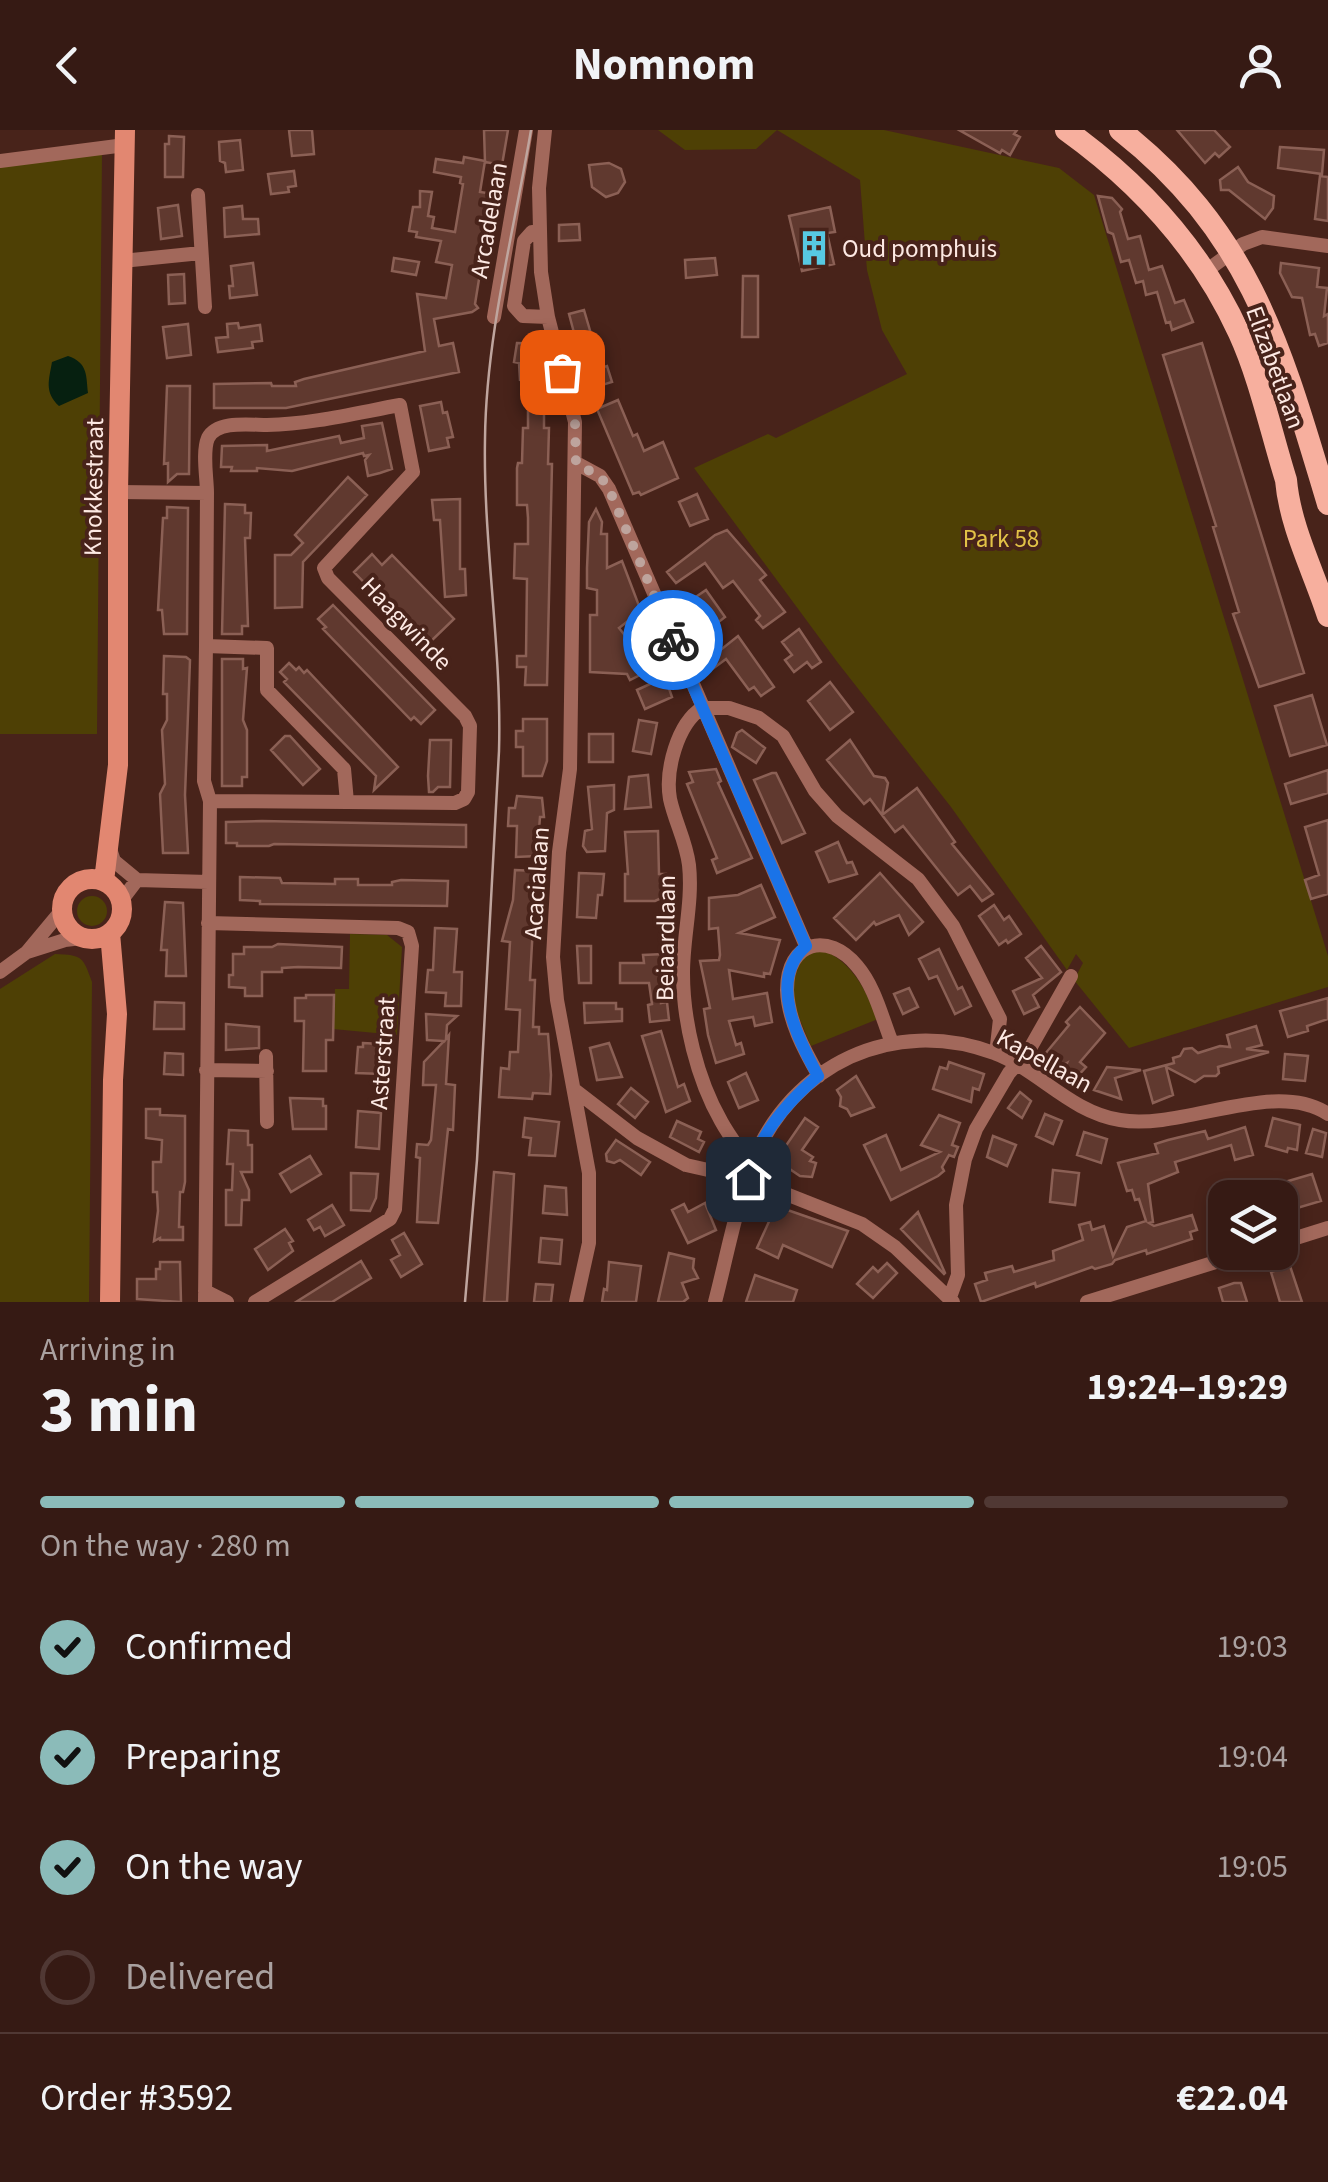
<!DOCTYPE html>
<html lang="en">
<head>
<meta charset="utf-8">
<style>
	body { margin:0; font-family:"Source Sans 3",sans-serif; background:#412722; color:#f1f3f6; height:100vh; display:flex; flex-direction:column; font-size:38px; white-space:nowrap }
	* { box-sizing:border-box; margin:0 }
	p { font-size:32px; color:#aaa1a0 }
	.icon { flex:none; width:55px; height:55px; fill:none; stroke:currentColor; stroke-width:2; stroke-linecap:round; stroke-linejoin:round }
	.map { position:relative; height:1172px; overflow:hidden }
	.panel { display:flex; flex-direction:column; background:#361a14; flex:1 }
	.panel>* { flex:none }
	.buttons { position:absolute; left:1208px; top:1050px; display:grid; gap:20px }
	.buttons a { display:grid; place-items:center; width:90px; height:90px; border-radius:20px; background:#361a14; box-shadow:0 5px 15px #0003,0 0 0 2px #503834; font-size:50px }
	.pin { position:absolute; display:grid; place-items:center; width:85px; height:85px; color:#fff; margin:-42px; border-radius:20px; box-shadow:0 5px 15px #0006 }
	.courier { position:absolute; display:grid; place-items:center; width:100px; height:100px; margin:-50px; border:8px solid #1a73e8; border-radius:50%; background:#fff; color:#222; box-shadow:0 2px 12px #0007 }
	.headline em { font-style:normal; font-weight:700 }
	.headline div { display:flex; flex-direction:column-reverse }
	.headline { display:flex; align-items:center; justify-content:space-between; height:170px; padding:0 40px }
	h1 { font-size:65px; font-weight:700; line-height:75px }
	.bar { display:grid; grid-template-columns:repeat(4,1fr); gap:15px 10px; align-content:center; height:120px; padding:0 40px }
	.bar i { height:12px; border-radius:8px; background:#503834 }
	.bar .current { background:#8bbbb9 }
	.bar p { grid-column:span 4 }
	.line { display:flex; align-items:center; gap:25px; padding:0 40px; border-top:2px solid #503834 }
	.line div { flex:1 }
	ol { padding:0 40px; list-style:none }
	li { display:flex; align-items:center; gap:30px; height:110px }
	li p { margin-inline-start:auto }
	li .icon { padding:10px; border-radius:50%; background:#8bbbb9; color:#111; stroke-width:4 }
	li:last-child { color:#aaa1a0 }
	li i { width:55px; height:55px; border:5px solid #503834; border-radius:50% }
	header { display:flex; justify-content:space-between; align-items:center; height:130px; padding:0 40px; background:#361a14; font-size:45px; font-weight:700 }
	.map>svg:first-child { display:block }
	.green { fill:#4e4005 }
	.water { fill:#062010 }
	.building { fill:#60392f; stroke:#8b6055; stroke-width:2.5 }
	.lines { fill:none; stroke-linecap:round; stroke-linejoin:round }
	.street { stroke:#a2685b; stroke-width:14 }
	.secondary { stroke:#e28771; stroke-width:20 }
	.primary { stroke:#f7af9e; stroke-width:22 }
	.tram { stroke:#bfa59e; stroke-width:2.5 }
	.done { stroke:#bea49d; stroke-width:10; stroke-dasharray:0 18 }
	.route { stroke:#1a73e8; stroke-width:12 }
	.labels { text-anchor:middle; stroke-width:8; stroke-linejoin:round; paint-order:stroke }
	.street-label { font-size:25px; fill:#fde9e3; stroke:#48231a }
	.poi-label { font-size:25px; fill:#fde9e3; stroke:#48231a; text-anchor:start }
	.park-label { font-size:25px; fill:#e2c247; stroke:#48231a }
</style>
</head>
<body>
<header><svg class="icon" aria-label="back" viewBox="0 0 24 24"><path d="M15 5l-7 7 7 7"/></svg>Nomnom<svg class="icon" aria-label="person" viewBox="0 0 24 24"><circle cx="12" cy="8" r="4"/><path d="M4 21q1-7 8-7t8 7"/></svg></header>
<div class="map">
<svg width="1328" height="1172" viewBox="0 0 1328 1172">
	<rect width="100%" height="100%" fill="#48231a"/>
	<!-- green -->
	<path class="green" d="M658 0H884L1059 38 1094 65 1328 826V857L1129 918 1074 850 1083 833 1076 824 1067 840 951 677 838 533 694 338 768 304 776 308 907 244 882 200 867 140 860 50 777 0 756 19 685 20Z
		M102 22 97 604H0V35Z
		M77 781a15 15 0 1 1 30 0a15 15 0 1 1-30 0Z
		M350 804 387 805 402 817 397 905 333 899 335 859H349Z
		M824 820C855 836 864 858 878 889L811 916C795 877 782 858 808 821Z
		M55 824C83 825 83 827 92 852L89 1172H0V859Z"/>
	<!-- water -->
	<path class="water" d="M68 226C88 233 86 245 88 263L59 276C44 262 49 250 52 232Z"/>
	<!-- building -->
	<path class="building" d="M289 0H312L314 24 292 26Z
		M484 0H508L502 35 485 32Z
		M959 0H1017L1014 4 1020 7 1010 25 1002 20 1000 23Z
		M1177 0H1214L1230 17 1219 27 1215 23 1205 33Z
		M169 6 184 7 183 47H165V14H169Z
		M240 10 243 40 226 42 225 33 220 31 219 12Z
		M1280 17 1324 20 1322 44 1278 38Z
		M464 27 485 31 480 62 494 64 491 85 494 89 489 91 483 130 487 135 481 137 475 174 478 178 472 182 434 189 439 216 453 213 459 242 286 278H214V254L271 253 272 256H296L295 252 304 249 425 221 417 164 446 168 452 135 436 132 441 111 416 107 417 102 409 101 413 77H420V61L432 62 428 86 434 87 432 98 455 102 463 54 460 53 461 47 434 42 436 29 463 33Z
		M609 33 621 39 625 52 618 63 606 67 592 57 589 35Z
		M1238 37 1248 52 1274 66 1273 78 1265 89 1229 60H1221L1220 50Z
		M294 41 296 56 288 57 289 62 271 64 268 44Z
		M1320 46 1328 47V91L1315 89Z
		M1098 66 1112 68 1122 79 1120 82 1128 109 1140 106 1149 140 1162 136 1175 173 1184 170 1193 192 1172 200 1170 192 1166 193 1157 162 1146 165 1143 151 1136 153 1129 130 1121 132 1113 104 1108 102Z
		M178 75 182 106 161 109 158 78Z
		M242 76 243 89H258L259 104 225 107 224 78Z
		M830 77 835 102 827 103 834 134 802 141 789 86Z
		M579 94 580 110 559 111V95Z
		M394 128 419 132 416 145 392 141Z
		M715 128 717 145 686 148 685 130Z
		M253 133 257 165 230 168 229 156H233L231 136Z
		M1281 133 1319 138 1317 157 1327 158 1324 186 1328 184V213L1319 216 1315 204 1310 205 1302 168 1292 167 1280 143Z
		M184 144 185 173 169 174 168 145Z
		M743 146H758V207H742Z
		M584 180 601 238 607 236 612 252 589 259 569 184Z
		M238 193 239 198 260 195 262 211 252 212 253 218 218 222 216 208 228 207 227 194Z
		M188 194 191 225 167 228 163 197Z
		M517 213 542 214 536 252 520 250 519 233 514 232Z
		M1202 213 1304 543 1259 557 1233 484 1239 482 1213 397 1216 396 1163 225Z
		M167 256H190L189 344H177L168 352V333L164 334Z
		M618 270 633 306 637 304 644 321 663 312 678 348 641 365 639 362 633 364 597 279Z
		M441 272 443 283 447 282 453 307 447 308 449 317 429 321 420 276Z
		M528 277H544V298H549L548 334H552L547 555H525L526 537H517V526H526L527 449 514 448 515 414H528V388L527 375H517V338L518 333H522L523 298H528Z
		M382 293 392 339 380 343 368 346 365 330 369 325 364 326 363 323 292 341 257 338V341H231L232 337H221L222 316 267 315V321L339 306 341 313 364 308 362 296Z
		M348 347 367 365 303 432 302 477 275 478V425H291L303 413 295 405Z
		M697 364 708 389 690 396 679 372Z
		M460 369V439H465L466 465 445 467 440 390H434L432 370Z
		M225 374 245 375V383H251L250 408H245L248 496H242V504H222Z
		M167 377 188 378 187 504H164L162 480H158L163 388H167Z
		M596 379 602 392 601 404H607V438L622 431 641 481 619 498 631 513 642 505 644 508 648 506 656 526 637 534 642 544 630 550 627 544 590 542V485H597V460L587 458V438L589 392Z
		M727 400 766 445 760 450 785 482 763 498 756 490 760 486 733 451 723 458 705 433 676 453 667 442 715 405Z
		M372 424 382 435 392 425 454 489 426 516 354 442Z
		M706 460 725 487 702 505 681 477Z
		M333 475 435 580 421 594 414 587 411 590 323 499 326 497 318 489Z
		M799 499 821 532 812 538 807 532 794 542 785 530 792 525 782 512Z
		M738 506 774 557 761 566 754 557 749 560 726 529 703 546 698 538Z
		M164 526 186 527 190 530 185 665 188 723H163L160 664 165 654 162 600 167 590V564H163Z
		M222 529H243V539L247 538 243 590 247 600V647H242V656H222Z
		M289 533 296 540 299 537 304 543 307 540 398 637 374 660 376 646 284 552 287 549 280 542Z
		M665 547 672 567 645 579 637 560Z
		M830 552 853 582 830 600 808 571Z
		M1312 565 1327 615 1290 626 1275 576Z
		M523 589H547V631L542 646H523V617H516V601H523Z
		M639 590 657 593 651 624 633 621Z
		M742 600 765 618 756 633 732 617 737 603Z
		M589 604H613V632H589Z
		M285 606H290L320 639 303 655 271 620Z
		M430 610H451L450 657H438L433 662H429L428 646Z
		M850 610 874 646 885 648 888 653 882 685 870 669 864 674 827 630Z
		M716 639 721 651 718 653 752 728 717 743 712 730 717 728 687 654 693 652 689 642Z
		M1328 640V663L1291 674 1285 654Z
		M772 643H776L805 703 782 713 754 650Z
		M648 645 651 677 625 679 629 647Z
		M614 655V680L607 683 605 721 587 722 583 716 585 701 592 699 588 657Z
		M917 658 955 712 952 714 993 764 982 771 970 756 958 765 903 696 895 702 882 685Z
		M517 666 542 668 544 687H540L537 726 516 727 517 696H508L509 678H515Z
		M1328 690V764L1311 769 1305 750 1319 745 1305 697Z
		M262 691 466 695V717L274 714 269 716H237V713H226V692Z
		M658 701 659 744H666V766L655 771H625V744H628L625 702Z
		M838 712 847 733 852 732 857 744 829 752 816 722Z
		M515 740 536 741 530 850H535L533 897H539V904H548L551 945 550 964 533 963 532 969 499 967 501 938 509 939 510 922H518L520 880 506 879 510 812 502 811 513 770Z
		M579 743 604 744 602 765H598L596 788 577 787Z
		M880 743 923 792 909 805 899 785 876 795 874 792 856 810 834 788Z
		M240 747 280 748 282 753 335 754V749H358V755H392V752L401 750 448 751 447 776 260 774V771L240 770Z
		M761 755 775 787 739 803 780 810 770 844 764 843V847L729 840 733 869 767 863 772 892 755 896 753 887 729 891 736 915 741 913 744 924 716 933 708 905 704 879 710 878 700 831 719 830 720 825 718 798 709 799V768L738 765Z
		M165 772 183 773 186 846H166L167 820H161Z
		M994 775 1004 790 1009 786 1021 804 1008 813 1006 810 999 815 979 786Z
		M435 798 457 799 454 842H462L461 876H445L446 863 426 862 428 840H433Z
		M278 814 342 817 341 838 298 837 282 838V842H262V866H245V858L229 857V845H233V824H244V817H272Z
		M577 816H591V853H579Z
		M1041 816 1061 842 1033 865 1039 877 1024 884 1013 861 1042 848 1026 828Z
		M939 819 958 859 962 857 971 876 955 884 937 846 929 849 919 829Z
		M664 824 665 844H660L661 873 667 872 669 890 650 892 648 875 652 874 649 853H620V833H644L643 825Z
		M909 858 918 877 903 884 894 864Z
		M306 865H334L333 910H326V941H303L304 891H295V868H306Z
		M1328 868V889L1307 896 1308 901 1288 907 1280 881Z
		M155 872 184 873V899H154Z
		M584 873H616V879H622V891L585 893Z
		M1080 877 1105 903 1080 932 1086 937 1075 949 1064 940 1067 933 1060 937 1045 924 1069 895 1066 892Z
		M426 884 457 886 447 895 446 909 449 905 446 954 455 955 453 1000 448 999 438 1093 417 1092 420 1028 416 1027 417 1014 428 1015 431 1010 436 955H423L424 932 444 911 427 910Z
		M226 894 259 897V918L226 920Z
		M1256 896 1262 915 1246 919 1269 922 1218 937 1219 943 1216 946H1204L1195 952 1166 937 1173 965 1153 973 1144 941 1174 933 1173 928 1180 926 1184 919 1192 918 1198 923 1220 916 1230 917 1227 905Z
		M661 901 678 957 684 954 690 971 666 982 642 906Z
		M363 913 380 914 379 931 384 932 383 944 356 943 358 917H363Z
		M609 913 622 947 597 950 590 918Z
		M165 923 183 924V945L164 944Z
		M1285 924 1308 926 1305 951 1283 949Z
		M949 932 984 944 979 960 973 958 971 972 933 959 940 937 947 939Z
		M1107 937 1141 940 1115 948 1121 969 1094 960Z
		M746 943 758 970 739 978 728 952Z
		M856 946 874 977 851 986 847 979 840 976 841 967 837 960Z
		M631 958 648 972 635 988 618 974Z
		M1020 962 1031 971 1022 988 1008 978Z
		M290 968 323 969V976H326V999H293Z
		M146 979H160V985L185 986V1052L183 1062H180L179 1097H183V1110H160V1108L154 1111 158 1081 157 1062H153V1032H161L162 1010 146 1008Z
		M358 981 381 983 379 1019 356 1017Z
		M1045 984 1062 991 1053 1014 1036 1006Z
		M939 985 960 993 952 1015 958 1017 954 1027 949 1025 942 1037 944 1041 938 1046 891 1070 864 1015 886 1005 901 1040 940 1022 921 1015Z
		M525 988 559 992 555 1026 529 1025 531 1008 523 1007Z
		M805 988 818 997 802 1020 813 1027 810 1031 816 1033 812 1047 800 1046 778 1031 777 1022 783 1020Z
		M1273 988 1300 995 1297 1020 1288 1018 1287 1022 1266 1016Z
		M677 991 701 1002 698 1009 704 1012 699 1022 670 1007Z
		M1245 997 1253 1025 1235 1030 1231 1015 1175 1032 1178 1042 1148 1054 1153 1092 1149 1093 1154 1096 1192 1085 1197 1100 1190 1102 1192 1109 1147 1124 1146 1120 1115 1130 1112 1134 1095 1139 1092 1137 1036 1157 1035 1153 981 1172 975 1154 987 1150 985 1143 1012 1136 1014 1142 1054 1130 1053 1121 1083 1110 1079 1095 1090 1092 1092 1100 1104 1096 1113 1126 1127 1097 1146 1091 1139 1069 1135 1070 1132 1060 1127 1061 1118 1033 1158 1023 1155 1014 1168 1010 1205 1001 1208 1009Z
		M1313 999 1326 1003 1322 1027 1306 1023Z
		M229 1000 248 1001V1015H252V1042H241L249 1060V1070H242L241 1095H226V1060H232L233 1034H227Z
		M1084 1002 1107 1009 1101 1033 1077 1025Z
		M993 1006 1016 1015 1007 1036 987 1027Z
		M616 1010 650 1032 641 1045 620 1030 614 1033 607 1031 606 1024Z
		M310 1026 321 1044 291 1062 280 1044Z
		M1053 1040 1079 1043 1075 1075 1050 1072Z
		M494 1042 514 1044 507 1172H484Z
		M351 1043 378 1044 376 1068 370 1081 351 1080Z
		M1312 1044 1321 1071 1280 1083V1068H1242L1241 1065Z
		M545 1056 566 1058 567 1085 543 1083Z
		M705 1073 716 1100 688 1113 672 1080 684 1074 688 1082Z
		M332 1075 344 1095 325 1106 320 1097 314 1100 308 1090Z
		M776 1076 848 1101 832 1137 783 1115 778 1128 757 1118Z
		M918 1082 945 1143 944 1144 901 1099Z
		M285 1099 293 1111 289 1113 293 1121 268 1140 255 1119Z
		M404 1103 422 1134 401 1147 391 1130 400 1125 392 1110Z
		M541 1108 562 1110 560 1134 539 1132Z
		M669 1123 694 1129 693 1138 698 1148 682 1153 688 1168 683 1172H658Z
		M361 1131 371 1148 332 1172H296Z
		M160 1132H180L181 1172 137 1169V1149H156V1139H160Z
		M609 1132 641 1136 636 1172H602L604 1159 607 1160Z
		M887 1133 897 1143 873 1168 857 1154 873 1137 878 1142Z
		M1290 1136 1302 1172H1280L1271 1142Z
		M755 1145 797 1160 793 1172H746Z
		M1234 1153H1241L1247 1172H1223L1219 1158Z
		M536 1154 553 1155 551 1172H534Z"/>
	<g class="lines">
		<!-- street -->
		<path class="street" d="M545 0 539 58 541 142 548 187 575 292 570 639 559 722 553 827 557 870 589 1043V1113L576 1172
			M0 31 125 15
			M198 65 205 177
			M538 102H532L524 111 514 176 523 186 548 187
			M122 131 201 123
			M1206 141 1243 114 1262 107 1328 116
			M494 187 526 0
			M576 333 600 346 609 359 806 816
			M118 362 207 363C207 348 202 322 208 308 217 290 251 295 267 295 312 294 356 283 400 275L413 342 324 438 328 448 465 586 470 596 468 662 464 669 455 673 347 672 344 639 267 560V518L206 516 207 363
			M206 516 204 651 210 671 347 672
			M702 578H729L759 588 783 606 815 661 837 686 918 749 953 796 1000 889 996 924
			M702 578C677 594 665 641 670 669 675 692 686 711 689 735 693 771 683 807 683 843 683 891 697 949 721 991 729 1006 741 1021 751 1036
			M110 719 114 731 137 750 208 752
			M121 771 137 750
			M208 793 398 798 408 802 412 816 395 1079 390 1089 255 1172
			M27 822 65 810 82 808
			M0 842 27 822 62 780
			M266 926 267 992
			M206 940 267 941
			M819 946C804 920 788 890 787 860 787 811 828 801 857 836 875 857 882 888 892 913
			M576 961 637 1008 686 1035 748 1049 862 1094 895 1117 953 1172
			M1280 1113 1328 1098
			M205 1161 227 1172
			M950 1167 958 1145 956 1075 965 1029 976 999 1009 943 1028 922 1071 846
			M205 1172 210 671
			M715 1172C726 1130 737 1072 752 1033 792 934 893 886 994 923 1039 940 1070 982 1120 990 1182 1001 1274 948 1328 984
			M1087 1172 1248 1122"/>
		<!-- secondary -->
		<path class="secondary" d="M62 779a30 30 0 1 1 60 0a30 30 0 1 1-60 0Z
			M104 751 118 635V362L125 0
			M110 803 117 884 113 950 110 1172"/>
		<!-- primary -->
		<path class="primary" d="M1066 0C1140 53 1201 120 1239 203 1260 249 1271 302 1286 350 1290 397 1314 442 1328 486
			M1120 0C1252 104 1282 221 1328 374"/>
		<!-- tram -->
		<path class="tram" d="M465 1172 477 1030 499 621C502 517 483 413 485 309 486 206 514 101 531 0"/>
	</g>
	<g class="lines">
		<!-- done -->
		<path class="done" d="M562 242 575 292 576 334 600 346 609 359 673 510"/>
		<!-- route -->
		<path class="route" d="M673 510 806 816C767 850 798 909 818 946 786 973 757 1006 748 1049"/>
	</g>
	<!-- icons -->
	<defs>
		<symbol id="building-bare" viewBox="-9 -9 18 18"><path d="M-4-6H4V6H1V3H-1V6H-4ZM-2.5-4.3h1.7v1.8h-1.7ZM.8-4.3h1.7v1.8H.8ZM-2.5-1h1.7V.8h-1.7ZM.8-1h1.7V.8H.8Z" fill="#57c9e2" stroke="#48231a" stroke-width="2.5" paint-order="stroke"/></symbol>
	</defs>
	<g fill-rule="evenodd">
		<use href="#building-bare" x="789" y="93" width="50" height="50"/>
	</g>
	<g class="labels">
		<!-- street labels -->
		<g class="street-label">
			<text transform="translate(488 90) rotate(-80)" y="9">Arcadelaan</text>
			<text transform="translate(1276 237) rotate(70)" y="9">Elizabetlaan</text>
			<text transform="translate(93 357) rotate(-89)" y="9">Knokkestraat</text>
			<text transform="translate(407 493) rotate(46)" y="9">Haagwinde</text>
			<text transform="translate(536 753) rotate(-86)" y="9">Acacialaan</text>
			<text transform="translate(665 808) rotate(-89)" y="9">Beiaardlaan</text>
			<text transform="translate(382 923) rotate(-86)" y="9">Asterstraat</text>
			<text transform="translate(1045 930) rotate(29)" y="9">Kapellaan</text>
		</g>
		<!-- poi labels -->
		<g class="poi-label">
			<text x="842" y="127">Oud pomphuis</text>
		</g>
		<!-- park labels -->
		<g class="park-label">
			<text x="1001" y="417">Park 58</text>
		</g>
	</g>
</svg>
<div class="buttons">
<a><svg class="icon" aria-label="layers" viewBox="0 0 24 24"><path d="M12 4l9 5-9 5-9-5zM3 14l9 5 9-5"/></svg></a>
</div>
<div class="pin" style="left:562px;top:242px;background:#ea580c"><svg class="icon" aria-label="bag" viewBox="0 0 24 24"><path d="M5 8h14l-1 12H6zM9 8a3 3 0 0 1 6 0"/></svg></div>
<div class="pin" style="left:748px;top:1049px;background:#1f2937"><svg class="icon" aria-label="home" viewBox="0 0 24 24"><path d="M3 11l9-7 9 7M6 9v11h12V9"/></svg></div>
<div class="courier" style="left:673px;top:510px"><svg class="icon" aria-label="bike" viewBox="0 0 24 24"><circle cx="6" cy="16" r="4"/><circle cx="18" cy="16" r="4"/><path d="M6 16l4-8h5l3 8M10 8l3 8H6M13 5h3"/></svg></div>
</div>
<section class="panel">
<div class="headline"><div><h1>3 min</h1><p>Arriving in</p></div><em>19:24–19:29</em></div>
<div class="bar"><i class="current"></i><i class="current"></i><i class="current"></i><i></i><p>On the way · 280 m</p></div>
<ol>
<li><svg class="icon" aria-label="check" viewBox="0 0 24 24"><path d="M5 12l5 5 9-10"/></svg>Confirmed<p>19:03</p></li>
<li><svg class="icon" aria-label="check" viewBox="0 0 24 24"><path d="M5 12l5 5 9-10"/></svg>Preparing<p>19:04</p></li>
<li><svg class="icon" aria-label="check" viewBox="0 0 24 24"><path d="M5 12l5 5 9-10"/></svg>On the way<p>19:05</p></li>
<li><i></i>Delivered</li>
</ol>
<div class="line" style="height:130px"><div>Order #3592</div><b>€22.04</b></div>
</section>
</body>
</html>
